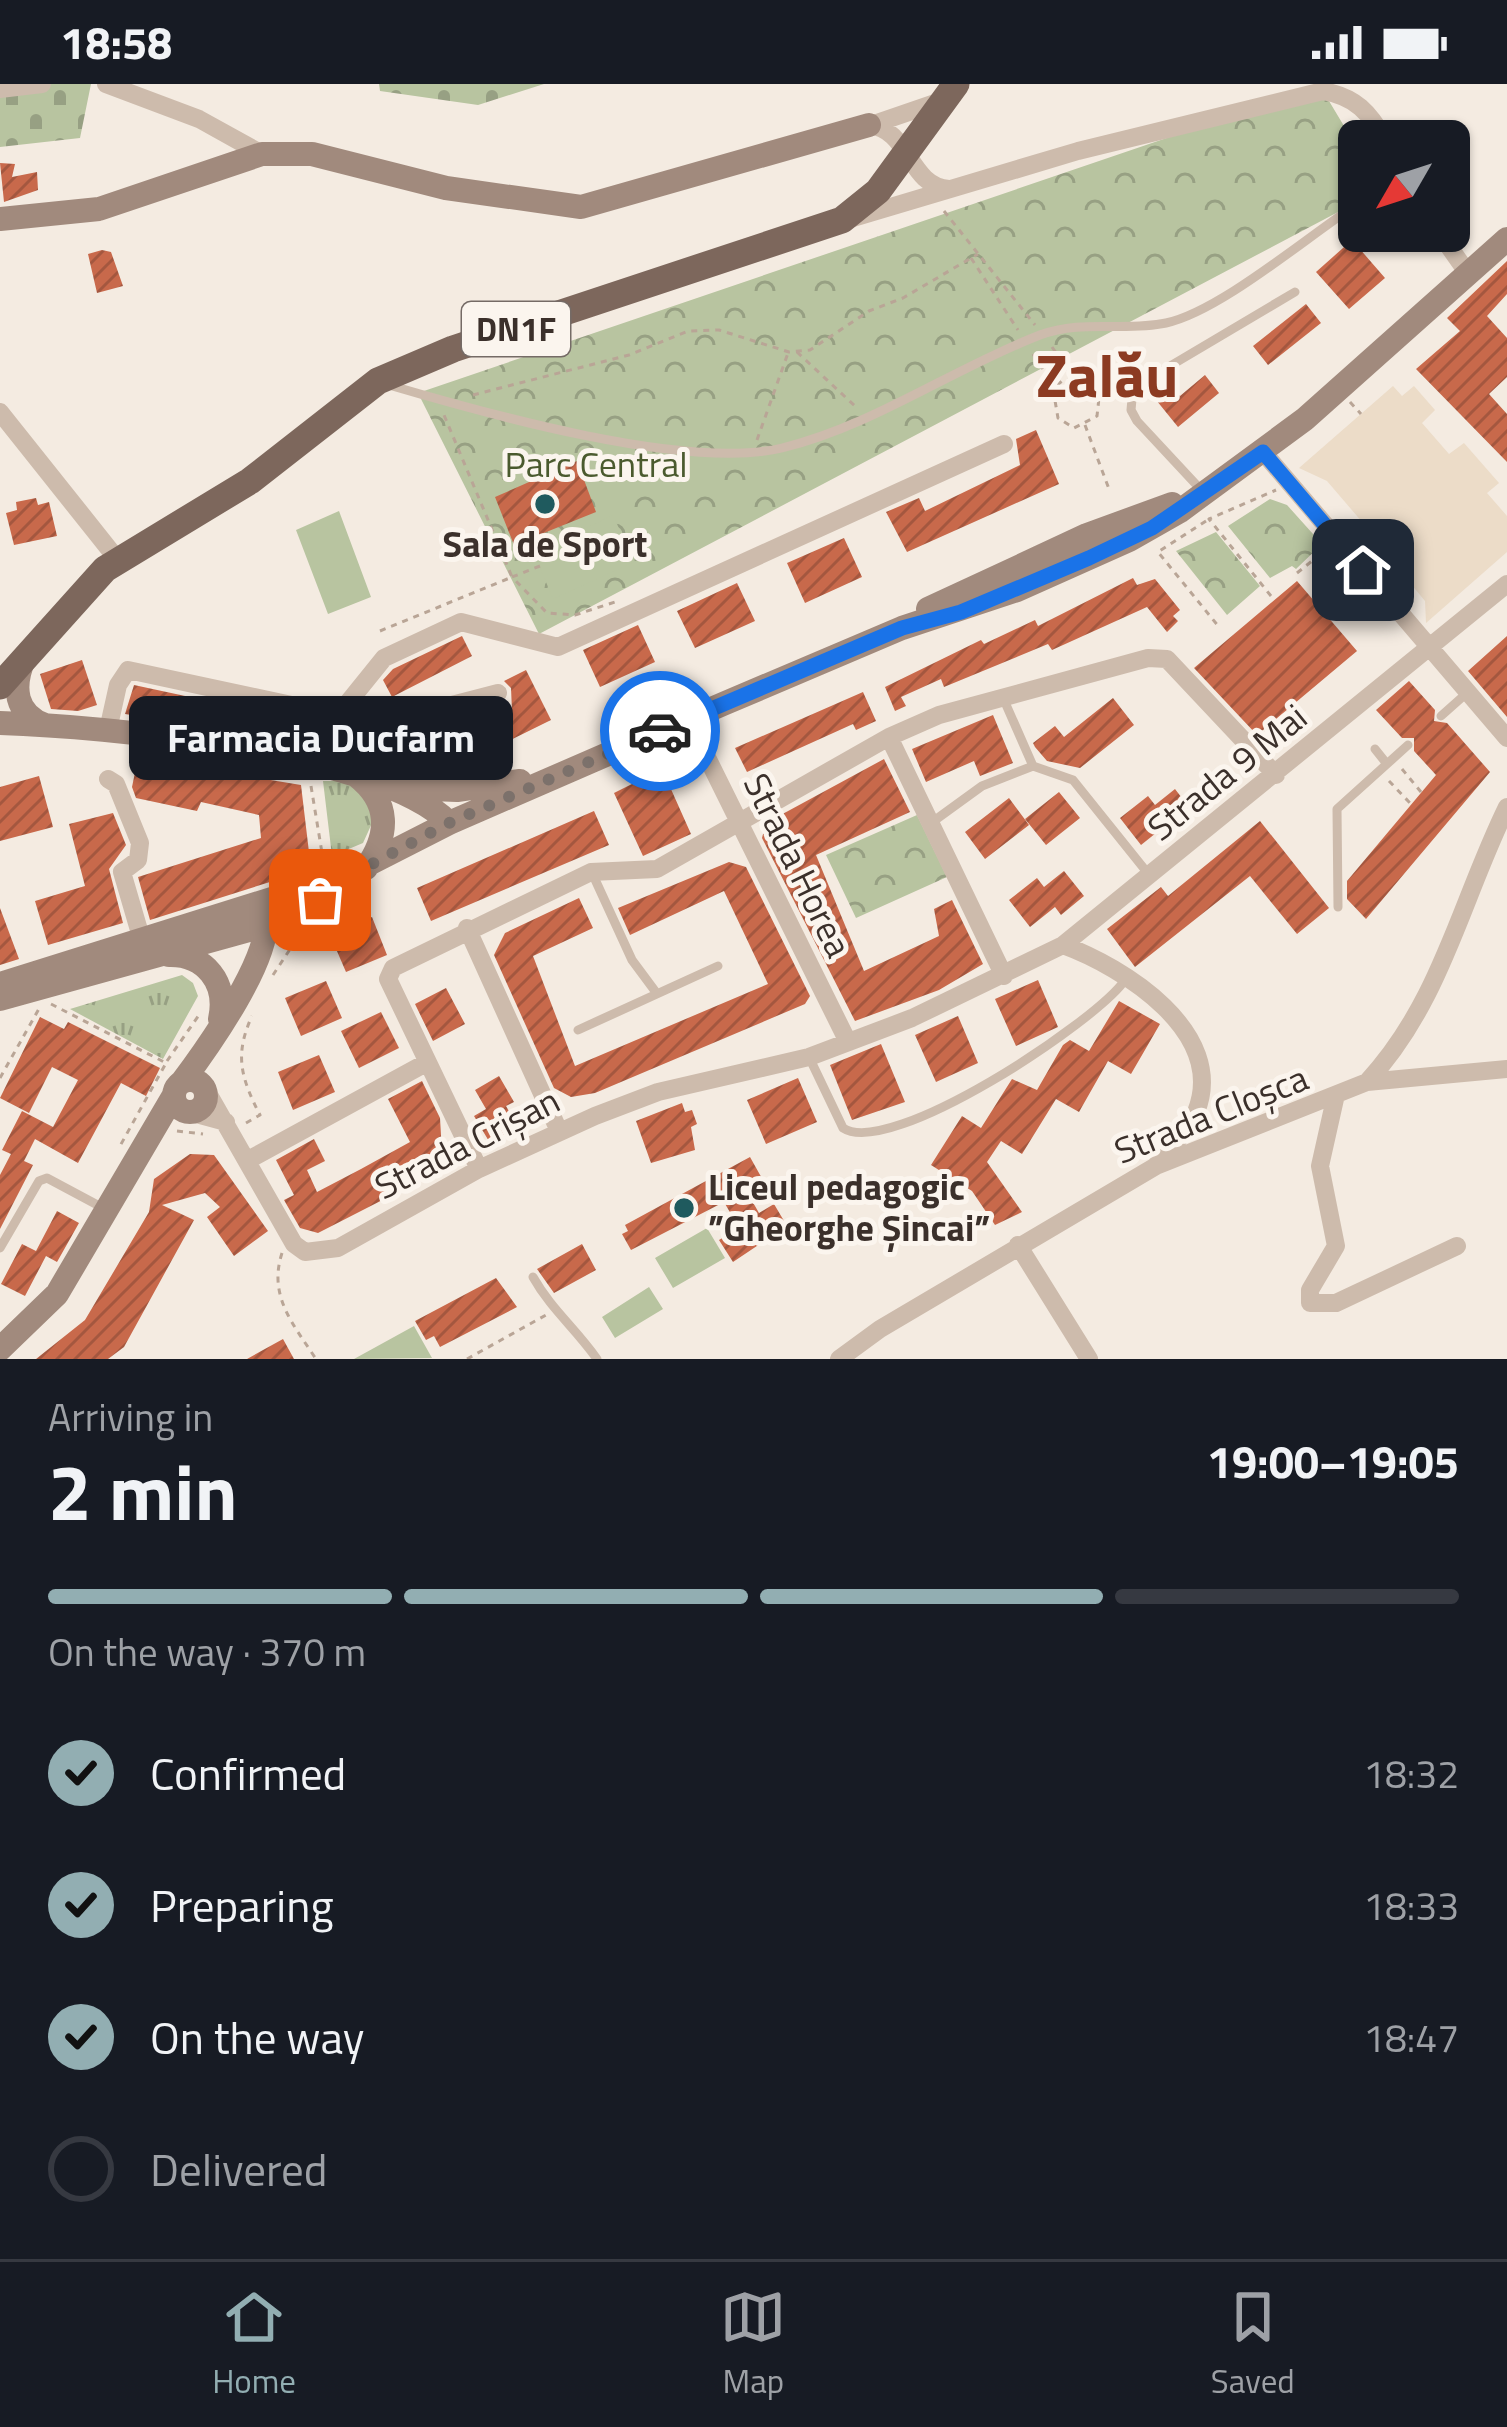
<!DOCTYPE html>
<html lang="en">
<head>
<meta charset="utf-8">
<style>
	body { margin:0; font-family:"Titillium Web",sans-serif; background:#242831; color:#f1f3f6; height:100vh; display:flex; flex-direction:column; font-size:45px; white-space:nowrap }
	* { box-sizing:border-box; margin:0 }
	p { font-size:39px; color:#9ea1a6 }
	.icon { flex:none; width:66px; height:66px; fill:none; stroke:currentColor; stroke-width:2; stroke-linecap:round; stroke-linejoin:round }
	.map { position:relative; height:1275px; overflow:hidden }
	.sheet { display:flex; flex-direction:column; background:#171b24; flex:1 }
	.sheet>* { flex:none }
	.needle { width:78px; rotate:231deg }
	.tools { position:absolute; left:1338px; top:36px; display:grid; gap:24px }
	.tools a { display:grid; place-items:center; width:132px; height:132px; border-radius:18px; background:#171b24; box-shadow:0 3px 9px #0004; font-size:60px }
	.pin { position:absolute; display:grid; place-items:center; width:102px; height:102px; color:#fff; margin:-51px; border-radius:24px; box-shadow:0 6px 18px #0006 }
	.courier { position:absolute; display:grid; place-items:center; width:120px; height:120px; margin:-60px; border:9px solid #1a73e8; border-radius:50%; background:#fff; color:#222; box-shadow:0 3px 15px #0007 }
	.bubble { position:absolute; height:84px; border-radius:18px; background:#171b24; box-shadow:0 3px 9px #0004; font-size:39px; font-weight:700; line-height:84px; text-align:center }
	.headline em { font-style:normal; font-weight:700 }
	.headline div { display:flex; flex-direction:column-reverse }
	.headline { display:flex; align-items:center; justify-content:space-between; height:204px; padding:0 48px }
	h1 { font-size:78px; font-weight:700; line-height:90px }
	.bar { display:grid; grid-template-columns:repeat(4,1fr); gap:18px 12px; align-content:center; height:144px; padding:0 48px }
	.bar i { height:15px; border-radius:9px; background:#363941 }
	.bar .on { background:#92aeb2 }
	.bar p { grid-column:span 4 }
	ol { padding:0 48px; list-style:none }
	li { display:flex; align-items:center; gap:36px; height:132px }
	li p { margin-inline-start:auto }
	li .icon { padding:12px; border-radius:50%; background:#92aeb2; color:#111; stroke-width:4 }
	li:last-child { color:#9ea1a6 }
	li i { width:66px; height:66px; border:6px solid #363941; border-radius:50% }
	.status { display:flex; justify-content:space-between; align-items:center; height:84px; padding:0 60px; background:#171b24; direction:ltr }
	.status svg { height:33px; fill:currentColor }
	.tabs { display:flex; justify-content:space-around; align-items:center; height:168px; border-top:3px solid #363941; background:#171b24; font-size:33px; color:#9ea1a6 }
	.tabs a { display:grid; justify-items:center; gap:6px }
	.tabs .on { color:#92aeb2 }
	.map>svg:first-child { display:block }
	.grass { fill:url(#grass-tufts) }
	.cemetery { fill:url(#cemetery-stones) }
	.park { fill:url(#park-crowns) }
	.garden { fill:#b8c4a0 }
	.plaza { fill:#ecdcc8 }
	.building { fill:url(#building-hatch) }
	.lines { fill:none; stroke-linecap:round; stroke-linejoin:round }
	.path { stroke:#b9a596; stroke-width:3; stroke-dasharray:6 6; stroke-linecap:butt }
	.lane { stroke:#cdbbac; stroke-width:9 }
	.street { stroke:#cdbbac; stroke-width:18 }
	.secondary { stroke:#a18a7d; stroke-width:24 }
	.primary { stroke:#7d675c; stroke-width:27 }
	.done { stroke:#7c716b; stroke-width:12; stroke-dasharray:0 21.6 }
	.route { stroke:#1a73e8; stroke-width:15 }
	.poi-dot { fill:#1f5a5e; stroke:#fbf5ee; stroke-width:4.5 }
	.labels { text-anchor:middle; stroke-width:10; stroke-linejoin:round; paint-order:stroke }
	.shield { fill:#fbf5ee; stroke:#756b66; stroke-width:3 }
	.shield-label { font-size:33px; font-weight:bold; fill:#3b302b }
	.park-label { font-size:36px; fill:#4a5a2e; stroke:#fbf5ee }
	.poi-label { font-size:36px; font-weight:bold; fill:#3b302b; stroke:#fbf5ee }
	.street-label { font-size:36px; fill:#3b302b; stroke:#fbf5ee }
	.town-label { font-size:60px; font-weight:bold; fill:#8c3b22; stroke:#fbf5ee }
</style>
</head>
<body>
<div class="status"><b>18:58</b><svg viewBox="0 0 49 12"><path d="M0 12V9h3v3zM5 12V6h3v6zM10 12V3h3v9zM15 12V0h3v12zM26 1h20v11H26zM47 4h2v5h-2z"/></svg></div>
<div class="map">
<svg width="1507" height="1275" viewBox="0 0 1507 1275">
	<defs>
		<pattern id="grass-tufts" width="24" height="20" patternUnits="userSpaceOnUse" patternTransform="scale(3)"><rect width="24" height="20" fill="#b8c4a0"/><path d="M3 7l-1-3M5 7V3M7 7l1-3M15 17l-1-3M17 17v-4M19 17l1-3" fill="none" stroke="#97a083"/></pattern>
		<pattern id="cemetery-stones" width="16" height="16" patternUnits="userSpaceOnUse" patternTransform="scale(3)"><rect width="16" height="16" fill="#b8c4a0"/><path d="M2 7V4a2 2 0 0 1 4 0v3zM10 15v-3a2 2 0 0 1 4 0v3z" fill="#97a083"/></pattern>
		<pattern id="park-crowns" width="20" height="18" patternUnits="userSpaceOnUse" patternTransform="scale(3)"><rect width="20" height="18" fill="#b8c4a0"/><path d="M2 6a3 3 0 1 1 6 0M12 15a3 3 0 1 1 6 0" fill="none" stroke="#97a083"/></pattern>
		<pattern id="building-hatch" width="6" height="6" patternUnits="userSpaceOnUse" patternTransform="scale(3)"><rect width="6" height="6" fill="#c8694b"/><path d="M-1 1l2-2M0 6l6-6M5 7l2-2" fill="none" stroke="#a4573f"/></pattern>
	</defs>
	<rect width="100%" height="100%" fill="#f4ebe1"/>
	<!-- grass -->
	<path class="grass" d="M323 697H346L378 726 363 759 332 772Z
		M182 891 193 899 198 912 163 975 70 925Z"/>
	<!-- cemetery -->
	<path class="cemetery" d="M0 0H91L80 54 0 63Z
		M379 0H544L478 21 380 7Z"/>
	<!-- park -->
	<path class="park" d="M1323 7 1359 67V117L539 550 418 309 1246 27Z
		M1270 415 1287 421 1322 460 1296 485 1292 482 1270 494 1228 442Z
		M1216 448 1260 502 1227 531 1176 467Z
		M917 731 947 793 856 834 826 771Z"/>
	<!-- garden -->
	<path class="garden" d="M339 427 371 513 328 530 296 446Z
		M613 431 634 478 553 515 534 469Z
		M707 1144 725 1174 673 1204 655 1174Z
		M649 1203 663 1225 615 1254 602 1233Z
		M414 1242 432 1274 354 1275Z"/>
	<!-- plaza -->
	<path class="plaza" d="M1393 302 1402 312 1414 302 1435 326 1422 339 1449 370 1464 359 1499 399 1487 409 1507 432V468L1426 539 1425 517 1397 483 1379 497 1350 462 1369 446 1327 397 1299 384Z"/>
	<!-- building -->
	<path class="building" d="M0 79 15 80 12 93 37 88 38 106 4 118Z
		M1352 156 1385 194 1349 225 1316 188Z
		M102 166 111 168 123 202 97 209 88 170Z
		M1507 177V210L1487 232 1507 254V293L1489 310 1507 330V378L1416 285 1460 247 1447 234Z
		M1306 220 1321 239 1268 281 1253 262Z
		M1205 291 1219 309 1178 343 1148 306 1166 295 1180 312Z
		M1036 346 1059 400 907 468 886 428 919 414 925 427 1020 381 1016 355Z
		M577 377 596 428 514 461 495 413Z
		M36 414 38 421 49 418 57 452 14 461 6 429 17 426 16 418Z
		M844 454 862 493 805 519 787 479Z
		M1133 494 1137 501 1155 495 1180 526 1173 532 1178 537 1167 548 1147 523 1052 566 1048 560 944 603 941 595 901 613 906 622 895 627 885 603 981 556 984 560 1035 536 1038 542Z
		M1297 497 1357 567 1257 651 1194 584Z
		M737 499 755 537 695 564 677 527Z
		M638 541 655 578 600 603 583 566Z
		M462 552 472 572 392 613 383 596 393 585Z
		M1507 552V633L1468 587Z
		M82 576 97 621 78 627 51 625 40 590Z
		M526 586 551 636 444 689H400L340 667 349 641 426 670 512 627 511 604 504 597Z
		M1409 597 1435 626 1434 637 1447 639 1490 688 1366 835 1347 815V797L1436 691 1414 667V654H1402L1376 626Z
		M134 601 311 639 307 661 125 630Z
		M863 608 876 637 856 646 853 640 747 688 735 664Z
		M1113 614 1134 641 1080 684 1047 677 1035 663 1033 659 1055 642 1064 653Z
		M993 631 1013 679 980 692 974 677 926 698 912 665Z
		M138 674 301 701 311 785 150 836 138 793 261 754 259 731 201 718 197 727 136 714 132 703Z
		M884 675 910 728 816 771 864 887 939 852 934 825 952 816 983 880 939 906 855 937 762 754 766 739Z
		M662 685 691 750 643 772 614 709Z
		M39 692 53 743 0 757V703Z
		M1175 705 1195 731 1172 749 1166 741 1141 761 1120 734 1148 712 1155 721Z
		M1059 708 1080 734 1046 761 1025 735Z
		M1009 714 1029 741 985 775 965 748Z
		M594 727 609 761 431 837 417 804Z
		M113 729 126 761 109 785 123 839 48 861 35 817 85 802 69 740Z
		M1260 737 1329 824 1297 850 1250 792 1135 883 1107 845 1161 803 1168 812Z
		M729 778 746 783 810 912 805 920 595 1009 571 1013 554 1004 494 871 505 849 579 814 593 844 533 872 575 982 768 900 724 807 630 851 618 824Z
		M1064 787 1084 812 1061 831 1055 823 1030 843 1009 816 1037 794 1044 803Z
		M0 824 19 875 0 881Z
		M372 833 387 871 346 888 330 851Z
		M1038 896 1058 943 1016 962 995 915Z
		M326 897 342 934 301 952 285 914Z
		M446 904 465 940 433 957 415 920Z
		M1119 917 1160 940 1131 990 1108 977 1079 1028 1056 1015 1022 1070 1001 1057 987 1078 1022 1128 995 1141 972 1107 931 1081 962 1032 981 1044 1012 995 1037 1006 1063 961 1070 956 1089 967Z
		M381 928 399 964 359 984 341 947Z
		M958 932 978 979 936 998 915 951Z
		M40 933 64 945 68 938 160 984 146 1012 121 999 78 1079 35 1055 24 1077 33 1081 0 1145V1091L11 1070 2 1066 22 1027 53 1043 78 996 52 983 29 1029 0 1014Z
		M881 960 905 1018 852 1036 830 981Z
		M319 971 335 1008 293 1026 278 988Z
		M499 992 514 1018 506 1022 518 1043 490 1059 474 1032 486 1025 475 1006Z
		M798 994 817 1038 766 1060 747 1016Z
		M422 997 440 1034 443 1085 318 1149 300 1144 284 1116 294 1111 276 1076 314 1055 325 1077 307 1086 317 1108 361 1085 410 1058 388 1015Z
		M682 1019 685 1028 692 1026 697 1040 691 1043 695 1066 651 1079 636 1037Z
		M190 1070 214 1071 268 1147 234 1172 207 1133 220 1123 205 1109 162 1121 194 1136 124 1263 108 1275H36L85 1236 149 1128 154 1095Z
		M750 1073 764 1098 747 1108 759 1129 774 1120 787 1142 733 1178 719 1156 739 1144 724 1118 631 1166 622 1150 628 1147 625 1141Z
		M57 1127 79 1139 57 1178 46 1172 25 1212 1 1200 22 1160 36 1167Z
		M582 1160 596 1186 554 1209 537 1185Z
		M496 1194 517 1223 440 1263 434 1252 426 1256 415 1237Z
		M283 1255 294 1275H247Z"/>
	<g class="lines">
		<!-- path -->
		<path class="path" d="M944 127 1035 241
			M971 174 1018 246
			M1052 263 1075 296 1099 314 1097 332 1074 344 1058 334 1053 305 1063 296H1075
			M797 268 856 323
			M1033 270 1054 302
			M473 311 629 271 688 247 719 246 789 268 810 266 869 227 903 214 978 170
			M1350 318 1361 330
			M1085 341 1109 405
			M757 356 788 269
			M1206 437 1158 468 1219 543
			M540 482 512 493 547 529 575 531 615 518
			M1297 489 1327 465
			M1271 512 1209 435 1276 406
			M380 547 512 493 444 331
			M1402 685 1421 708
			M1389 697 1411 720
			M311 702 324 781
			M273 891 304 844
			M51 920 166 979 120 1062
			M167 977 199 931
			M0 994 40 923
			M246 1039 260 1031C241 994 234 971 252 932
			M177 1047 203 1050
			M282 1169C268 1212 293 1240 316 1275
			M467 1275 546 1231"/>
		<!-- lane -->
		<path class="lane" d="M389 301C484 329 688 387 782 364 873 342 954 284 1040 251 1083 235 1123 248 1166 239 1221 227 1309 151 1359 119
			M1204 409 1137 337 1131 326 1133 304 1295 208
			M1004 616 1033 682
			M1441 632 1468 608
			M1375 665 1387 680
			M931 739 982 702 1033 682 1073 696 1150 792
			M593 791 632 876 655 907
			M1338 823 1337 725 1408 661
			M578 946 718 882
			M809 973 843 1044C890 1075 1096 938 1125 896
			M0 1164 39 1097 47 1094 105 1125
			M533 1193C551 1225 576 1245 597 1275"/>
		<!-- street -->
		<path class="street" d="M106 0 199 35 262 70
			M0 5 42 0
			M874 40 938 18
			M869 41C910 45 908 102 949 105
			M850 135 1078 67 1323 7C1356 13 1369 28 1386 57
			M1438 147 1469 191
			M0 328 117 475
			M1263 368 1507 654
			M350 616 398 635 498 609
			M688 635 847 956
			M108 646 118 601 128 586 338 631
			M889 653 1004 892
			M321 682 338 631 384 574 461 538 558 563 1004 360
			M108 695 116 700 140 759 138 776 122 788 141 853
			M467 844 559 1047
			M1063 861C1123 883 1228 948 1196 1028 1188 1047 1170 1064 1157 1080
			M1367 998C1441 918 1460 819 1507 723
			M205 1004 294 1160 305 1168 338 1164 479 1085 595 1032 658 1008 809 973 912 934 1063 861 1507 500
			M1335 1015 1320 1082 1336 1162 1310 1206V1219H1336L1457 1162
			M189 1028 226 1038
			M250 1075 424 980
			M479 1085 388 895 393 884 591 788 657 785 889 653 939 631 1148 574 1167 575 1276 691
			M1018 1161 1089 1275
			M839 1275 880 1245 1156 1082 1367 998 1507 985"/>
		<!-- secondary -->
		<path class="secondary" d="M0 135 99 125 262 70H312L446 104 581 123 869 41
			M928 525 1087 451 1172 420
			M24 575C12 603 15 630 45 641
			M0 639C101 642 381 668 449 739
			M357 692C390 718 390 750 366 784
			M406 704 457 706 520 697
			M169 871C205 870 228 899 220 935
			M0 900 345 792 449 739 723 620 902 544 1017 506 1129 456 1180 427 1305 335 1507 155
			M0 915 267 841 339 806
			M174 1012a16 16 0 1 1 32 0a16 16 0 1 1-32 0Z
			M182 998C206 966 274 871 265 832
			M0 1265 57 1210 174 1011"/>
		<!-- primary -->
		<path class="primary" d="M0 602 105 485 250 397 378 297 453 265 842 136 878 107 956 0"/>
	</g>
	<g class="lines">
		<!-- done -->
		<path class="done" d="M320 816 370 781 449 739 660 647"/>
		<!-- route -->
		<path class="route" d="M660 647 902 544 961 528 1089 474 1152 444 1263 368 1363 486"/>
	</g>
	<!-- markers -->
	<g class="poi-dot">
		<circle cx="545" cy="420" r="12"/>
		<circle cx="684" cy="1124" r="12"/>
	</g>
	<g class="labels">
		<!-- shield labels -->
		<rect class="shield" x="462" y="218" width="108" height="54" rx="9"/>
		<g class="shield-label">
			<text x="516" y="257">DN1F</text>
		</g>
		<!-- park labels -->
		<g class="park-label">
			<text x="596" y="393">Parc Central</text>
		</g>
		<!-- poi labels -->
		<g class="poi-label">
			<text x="545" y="473">Sala de Sport</text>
			<text x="708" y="1116" text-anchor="start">Liceul pedagogic<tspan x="708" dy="41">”Gheorghe Șincai”</tspan></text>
		</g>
		<!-- street labels -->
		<g class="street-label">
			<text transform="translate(1227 688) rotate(-39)" y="13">Strada 9 Mai</text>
			<text transform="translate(798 781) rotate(64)" y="13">Strada Horea</text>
			<text transform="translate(1211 1030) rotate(-22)" y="13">Strada Cloșca</text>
			<text transform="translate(467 1059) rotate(-27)" y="13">Strada Crișan</text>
		</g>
		<!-- town labels -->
		<g class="town-label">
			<text x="1107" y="313">Zalău</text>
		</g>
	</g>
</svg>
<div class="tools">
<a><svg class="needle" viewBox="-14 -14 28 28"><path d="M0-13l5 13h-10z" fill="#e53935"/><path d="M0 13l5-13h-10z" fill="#9ea1a6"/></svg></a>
</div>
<div class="pin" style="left:320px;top:816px;background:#ea580c"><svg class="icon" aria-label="bag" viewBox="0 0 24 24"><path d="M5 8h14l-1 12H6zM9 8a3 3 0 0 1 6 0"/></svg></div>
<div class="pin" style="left:1363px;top:486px;background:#1f2937"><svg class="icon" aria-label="home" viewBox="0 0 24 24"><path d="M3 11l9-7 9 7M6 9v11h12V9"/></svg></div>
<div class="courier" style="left:660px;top:647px"><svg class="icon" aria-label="car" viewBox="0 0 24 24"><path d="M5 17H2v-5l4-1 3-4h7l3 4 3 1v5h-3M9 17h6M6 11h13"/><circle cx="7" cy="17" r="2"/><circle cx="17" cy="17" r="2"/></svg></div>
<div class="bubble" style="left:129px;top:612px;width:384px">Farmacia Ducfarm</div>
</div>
<section class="sheet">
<div class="headline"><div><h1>2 min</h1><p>Arriving in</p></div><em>19:00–19:05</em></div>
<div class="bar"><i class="on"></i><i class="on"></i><i class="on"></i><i></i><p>On the way · 370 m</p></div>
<ol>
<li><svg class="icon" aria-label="check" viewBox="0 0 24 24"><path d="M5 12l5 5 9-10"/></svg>Confirmed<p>18:32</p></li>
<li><svg class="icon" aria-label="check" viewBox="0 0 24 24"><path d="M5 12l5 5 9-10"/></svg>Preparing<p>18:33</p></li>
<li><svg class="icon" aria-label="check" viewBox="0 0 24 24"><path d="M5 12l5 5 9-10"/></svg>On the way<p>18:47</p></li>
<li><i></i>Delivered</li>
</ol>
</section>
<nav class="tabs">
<a class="on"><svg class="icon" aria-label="home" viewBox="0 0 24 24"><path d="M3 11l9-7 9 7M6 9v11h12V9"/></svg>Home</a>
<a><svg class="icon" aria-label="map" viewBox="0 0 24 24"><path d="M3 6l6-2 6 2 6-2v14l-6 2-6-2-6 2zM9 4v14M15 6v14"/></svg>Map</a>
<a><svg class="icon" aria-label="saved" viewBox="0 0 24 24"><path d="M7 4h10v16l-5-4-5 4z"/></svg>Saved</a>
</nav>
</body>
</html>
